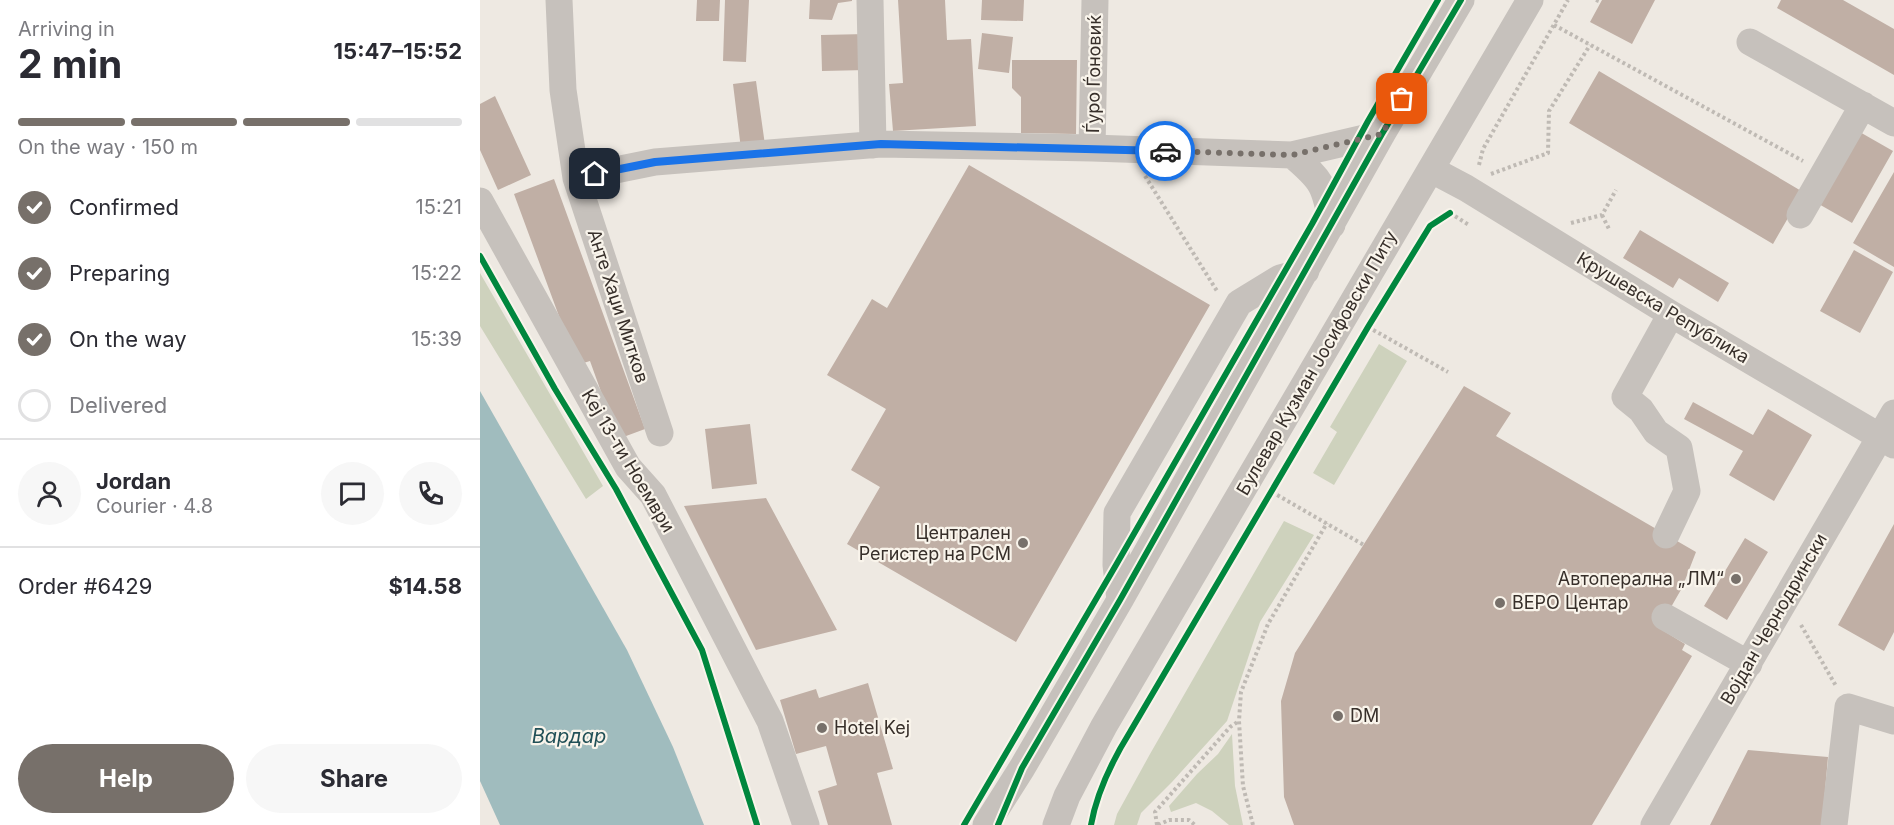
<!DOCTYPE html>
<html lang="en">
<head>
<meta charset="utf-8">
<style>
	body { margin:0; font-family:Inter,sans-serif; background:#f7f7f7; color:#2b2b33; height:100vh; display:flex; flex-direction:column; font-size:22px; white-space:nowrap }
	* { box-sizing:border-box; margin:0 }
	p { font-size:20px; color:#7c7c81 }
	.icon { flex:none; width:33px; height:33px; fill:none; stroke:currentColor; stroke-width:2; stroke-linecap:round; stroke-linejoin:round }
	.map { position:relative; flex:1; overflow:hidden }
	.panel { display:flex; flex-direction:column; background:#fff; width:480px }
	.panel>* { flex:none }
	.pin { position:absolute; display:grid; place-items:center; width:51px; height:51px; color:#fff; margin:-26px; border-radius:12px; box-shadow:0 3px 9px #0006 }
	.courier { position:absolute; display:grid; place-items:center; width:60px; height:60px; margin:-30px; border:4px solid #1a73e8; border-radius:50%; background:#fff; color:#222; box-shadow:0 2px 8px #0007 }
	.head em { font-style:normal; font-weight:700 }
	.head div { display:flex; flex-direction:column-reverse }
	.head { display:flex; align-items:center; justify-content:space-between; height:102px; padding:0 18px }
	h1 { font-size:39px; font-weight:700; line-height:45px }
	.bar { display:grid; grid-template-columns:repeat(4,1fr); gap:9px 6px; align-content:center; height:72px; padding:0 18px }
	.bar i { height:8px; border-radius:4px; background:#e1e1e2 }
	.bar .current { background:#77706a }
	.bar p { grid-column:span 4 }
	.line { display:flex; align-items:center; gap:15px; padding:0 18px; border-top:2px solid #e1e1e2 }
	.line div { flex:1 }
	.round { display:grid; place-items:center; flex:none; width:63px; height:63px; border-radius:32px; background:#f7f7f7 }
	ol { padding:0 18px; list-style:none }
	li { display:flex; align-items:center; gap:18px; height:66px }
	li p { margin-inline-start:auto }
	li .icon { padding:6px; border-radius:50%; background:#77706a; color:#fff; stroke-width:4 }
	li:last-child { color:#7c7c81 }
	li i { width:33px; height:33px; border:3px solid #e1e1e2; border-radius:50% }
	.primary-button { display:flex; gap:12px; margin-top:auto; padding:12px 18px }
	.primary-button a { flex:1; height:69px; border-radius:36px; background:#77706a; color:#fff; font-size:24px; font-weight:700; line-height:69px; text-align:center }
	.primary-button a+a { background:#f7f7f7; color:#2b2b33 }
	main { display:flex; flex:1; min-height:0 }
	.map>svg:first-child { display:block }
	.green { fill:#ced2bd }
	.water { fill:#a0bcbe }
	.building { fill:#c0afa5 }
	.lines { fill:none; stroke-linecap:round; stroke-linejoin:round }
	.path { stroke:#bfbab4; stroke-width:4; stroke-dasharray:3 3; stroke-linecap:butt }
	.minor { stroke:#c6c1bc; stroke-width:27 }
	.cycleway-casing { stroke:#f9f4eb; stroke-width:10 }
	.cycleway { stroke:#00873e; stroke-width:6 }
	.done { stroke:#77706a; stroke-width:6; stroke-dasharray:0 10.8 }
	.route { stroke:#1a73e8; stroke-width:8 }
	.poi-dot { fill:#77706a; stroke:#f9f4eb; stroke-width:2 }
	.labels { text-anchor:middle; stroke-width:4.5; stroke-linejoin:round; paint-order:stroke }
	.street-label { font-size:18px; fill:#372f2a; stroke:#f9f4eb }
	.poi-label { font-size:18px; fill:#372f2a; stroke:#f9f4eb; text-anchor:start }
	.water-label { font-size:20px; font-style:italic; fill:#215057; stroke:#f9f4eb }
</style>
</head>
<body>
<main>
<section class="panel">
<div class="head"><div><h1>2 min</h1><p>Arriving in</p></div><em>15:47–15:52</em></div>
<div class="bar"><i class="current"></i><i class="current"></i><i class="current"></i><i></i><p>On the way · 150 m</p></div>
<ol>
<li><svg class="icon" aria-label="check" viewBox="0 0 24 24"><path d="M5 12l5 5 9-10"/></svg>Confirmed<p>15:21</p></li>
<li><svg class="icon" aria-label="check" viewBox="0 0 24 24"><path d="M5 12l5 5 9-10"/></svg>Preparing<p>15:22</p></li>
<li><svg class="icon" aria-label="check" viewBox="0 0 24 24"><path d="M5 12l5 5 9-10"/></svg>On the way<p>15:39</p></li>
<li><i></i>Delivered</li>
</ol>
<div class="line" style="height:108px"><a class="round"><svg class="icon" aria-label="person" viewBox="0 0 24 24"><circle cx="12" cy="8" r="4"/><path d="M4 21q1-7 8-7t8 7"/></svg></a><div><b>Jordan</b><p>Courier · 4.8</p></div><a class="round"><svg class="icon" aria-label="chat" viewBox="0 0 24 24"><path d="M4 5h16v11H9l-5 4z"/></svg></a><a class="round"><svg class="icon" aria-label="phone" viewBox="0 0 24 24"><path d="M5 4h4l2 5-3 2q2 4 5 5l2-3 5 2v4C11 20 4 13 5 4z"/></svg></a></div>
<div class="line" style="height:78px"><div>Order #6429</div><b>$14.58</b></div>
<div class="primary-button"><a>Help</a><a>Share</a></div>
</section>
<div class="map">
<svg width="1414" height="825" viewBox="0 0 1414 825">
	<rect width="100%" height="100%" fill="#eee9e2"/>
	<!-- green -->
	<path class="green" d="M0 273 123 486 106 499 0 326Z
		M899 344 927 361 854 485 833 473 857 432 850 427Z
		M804 521 834 535 780 622 747 721 692 782 661 813 657 825H634L637 814 670 754Z
		M752 734 755 786 763 825H749L732 811 716 803 691 812 689 806 717 774 738 754Z"/>
	<!-- water -->
	<path class="water" d="M0 391 147 650 193 747 224 825H20L0 781Z"/>
	<!-- building -->
	<path class="building" d="M217 0H240L239 21H216Z
		M245 0H269L266 62 243 61Z
		M330 0H372V1L358 3 352 20 329 19Z
		M418 0H465L467 40 491 39 496 126 413 131 409 84 423 83Z
		M502 0H544L543 21 501 20Z
		M1122 0H1175L1152 44 1110 22Z
		M1301 0H1363L1414 29V75L1297 8Z
		M502 33 533 37 529 73 498 69Z
		M386 34 387 70 342 71 341 35Z
		M532 60H597L596 134 541 133V97L532 88Z
		M1119 71 1323 192 1293 244 1089 123Z
		M276 81 285 145 261 149 253 84Z
		M15 96 51 175 18 190 0 150V104Z
		M1378 131 1413 151 1372 223 1337 203Z
		M489 165 730 305 536 642 367 544 400 487 371 470 406 409 347 375 392 299 407 308Z
		M1414 172V267L1373 243Z
		M74 179 165 429 138 439 110 361 97 365 34 194Z
		M1160 230 1249 283 1238 302 1199 278 1193 288 1143 258Z
		M1374 250 1413 272 1380 333 1340 311Z
		M984 386 1031 413 1016 436 1216 552 1202 588 1179 628 1205 644 1202 650 1212 656 1112 825H814L804 797 801 701 815 653Z
		M1213 402 1273 435 1288 409 1332 435 1294 501 1249 475 1263 451 1204 419Z
		M270 424 277 484 232 489 225 429Z
		M286 498 357 630 276 650 204 506Z
		M1414 524V632L1404 651 1358 625Z
		M1265 538 1288 552 1247 620 1224 606Z
		M388 683 413 769 397 773 412 825H348L338 791 357 785 346 746 316 754 300 700 336 689 339 698Z
		M1268 750 1348 757 1342 825H1230Z"/>
	<g class="lines">
		<!-- path -->
		<path class="path" d="M1116 0 1121 2
			M1074 25 1323 161
			M999 165 1003 149 1088 0
			M1011 174 1068 153 1069 111 1110 45
			M665 176 737 291
			M970 213 989 225
			M1122 215 1129 229
			M1091 223 1122 215 1136 190
			M888 327 968 372
			M792 492 884 545
			M1321 625 1356 686
			M677 825 675 812 750 727 759 721
			M678 825 689 820H709L715 825
			M773 825 763 786 759 721 761 692 788 624 847 523"/>
		<!-- minor -->
		<path class="minor" d="M79 0 83 90 96 178 180 433
			M390 0 393 145
			M1270 42 1414 123
			M612 148 615 0
			M812 155C843 181 845 186 852 225
			M952 170 986 188 1191 314 1414 445
			M96 178 175 162 401 144 612 148 812 155 902 134
			M0 201 148 467 173 495 290 721 326 825
			M1320 215 1383 105
			M1186 535 1207 491 1199 448 1176 432 1161 410 1145 397 1191 314
			M640 600 636 565 637 513 759 303 800 278 826 271
			M1185 617 1269 664
			M506 825 542 768 640 600 902 134 981 0
			M576 825 587 796 624 726 1050 0
			M1174 825 1414 413
			M1354 825 1368 707 1414 721"/>
		<defs>
			<path id="cycleway" d="M0 256 75 389 136 489 222 650 277 825
				M484 825 636 565 832 224 888 121 958 0
				M518 825 542 768 640 600 902 134 981 0
				M611 825C617 791 632 761 650 732L888 327 950 226 970 213"/>
		</defs>
		<!-- cycleway casing -->
		<use href="#cycleway" class="cycleway-casing"/>
		<!-- cycleway -->
		<use href="#cycleway" class="cycleway"/>
	</g>
	<g class="lines">
		<!-- done -->
		<path class="done" d="M685 151 812 155 902 134 922 99"/>
		<!-- route -->
		<path class="route" d="M115 174 175 162 401 144 685 151"/>
	</g>
	<!-- markers -->
	<g class="poi-dot">
		<circle cx="543" cy="543" r="6"/>
		<circle cx="1256" cy="579" r="6"/>
		<circle cx="1020" cy="603" r="6"/>
		<circle cx="858" cy="716" r="6"/>
		<circle cx="342" cy="728" r="6"/>
	</g>
	<g class="labels">
		<!-- street labels -->
		<g class="street-label">
			<text transform="translate(614 74) rotate(-89)" y="6">Ѓуро Ѓоновиќ</text>
			<text transform="translate(138 306) rotate(72)" y="6">Анте Хаџи Митков</text>
			<text transform="translate(1183 308) rotate(31)" y="6">Крушевска Република</text>
			<text transform="translate(837 363) rotate(-60)" y="6">Булевар Кузман Јосифовски Питу</text>
			<text transform="translate(148 461) rotate(59)" y="6">Кеј 13-ти Ноември</text>
			<text transform="translate(1294 619) rotate(-60)" y="6">Војдан Чернодрински</text>
		</g>
		<!-- poi labels -->
		<g class="poi-label">
			<text x="531" y="539" text-anchor="end">Централен<tspan x="531" dy="21">Регистер на РСМ</tspan></text>
			<text x="1244" y="585" text-anchor="end">Автоперална „ЛМ“</text>
			<text x="1032" y="609">ВЕРО Центар</text>
			<text x="870" y="722">DM</text>
			<text x="354" y="734">Hotel Kej</text>
		</g>
		<!-- water labels -->
		<g class="water-label">
			<text x="89" y="743">Вардар</text>
		</g>
	</g>
</svg>
<div class="pin" style="left:922px;top:99px;background:#ea580c"><svg class="icon" aria-label="bag" viewBox="0 0 24 24"><path d="M5 8h14l-1 12H6zM9 8a3 3 0 0 1 6 0"/></svg></div>
<div class="pin" style="left:115px;top:174px;background:#1f2937"><svg class="icon" aria-label="home" viewBox="0 0 24 24"><path d="M3 11l9-7 9 7M6 9v11h12V9"/></svg></div>
<div class="courier" style="left:685px;top:151px"><svg class="icon" aria-label="car" viewBox="0 0 24 24"><path d="M5 17H2v-5l4-1 3-4h7l3 4 3 1v5h-3M9 17h6M6 11h13"/><circle cx="7" cy="17" r="2"/><circle cx="17" cy="17" r="2"/></svg></div>
</div>
</main>
</body>
</html>
